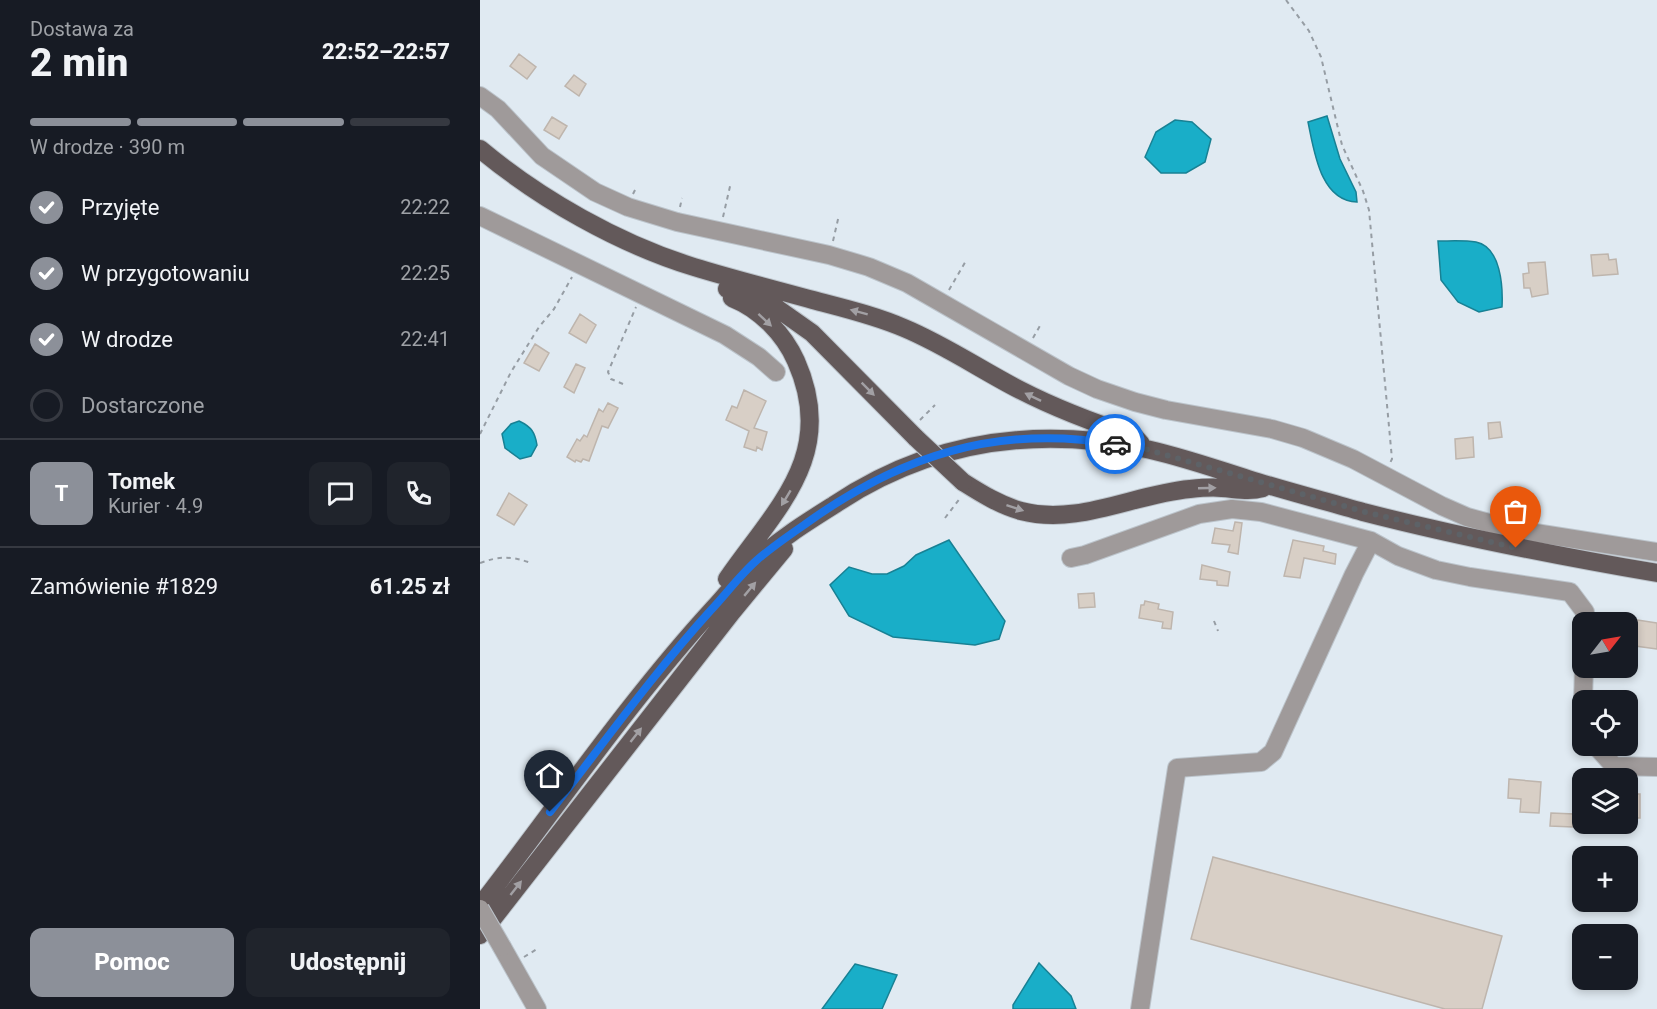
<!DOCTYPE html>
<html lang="pl">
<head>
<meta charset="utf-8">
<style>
	body { margin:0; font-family:Roboto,sans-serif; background:#20242c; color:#f1f3f6; height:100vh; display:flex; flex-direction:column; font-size:22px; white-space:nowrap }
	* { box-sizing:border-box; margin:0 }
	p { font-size:20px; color:#9ea1a6 }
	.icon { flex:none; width:33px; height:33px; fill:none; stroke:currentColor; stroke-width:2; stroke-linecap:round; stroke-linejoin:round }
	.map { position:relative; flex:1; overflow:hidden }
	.sheet { display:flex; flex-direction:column; background:#171b24; width:480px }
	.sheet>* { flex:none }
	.needle { width:39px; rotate:59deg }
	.tools { position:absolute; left:1092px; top:612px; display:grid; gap:12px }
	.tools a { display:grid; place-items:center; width:66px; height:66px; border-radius:12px; background:#171b24; box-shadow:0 3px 9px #0003; font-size:30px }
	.pin { position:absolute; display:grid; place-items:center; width:51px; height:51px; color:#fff; margin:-62px -26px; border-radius:50% 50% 50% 0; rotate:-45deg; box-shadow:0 0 6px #0007 }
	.pin .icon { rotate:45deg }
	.courier { position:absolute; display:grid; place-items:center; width:60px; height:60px; margin:-30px; border:4px solid #1a73e8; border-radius:50%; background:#fff; color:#222; box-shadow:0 2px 8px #0007 }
	.head em { font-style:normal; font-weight:800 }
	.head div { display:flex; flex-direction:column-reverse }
	.head { display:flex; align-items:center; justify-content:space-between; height:102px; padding:0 30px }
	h1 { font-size:39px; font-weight:800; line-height:45px }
	.bar { display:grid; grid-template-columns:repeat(4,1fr); gap:9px 6px; align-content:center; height:72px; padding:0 30px }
	.bar i { height:8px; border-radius:4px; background:#363941 }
	.bar .current { background:#8c9099 }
	.bar p { grid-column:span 4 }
	.line { display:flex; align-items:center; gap:15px; padding:0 30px; border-top:2px solid #363941 }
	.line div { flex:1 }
	.round { display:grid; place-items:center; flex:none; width:63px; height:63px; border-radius:12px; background:#20242c }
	ol { padding:0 30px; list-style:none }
	li { display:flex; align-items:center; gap:18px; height:66px }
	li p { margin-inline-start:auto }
	li .icon { padding:6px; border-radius:50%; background:#8c9099; color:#fff; stroke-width:4 }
	li:last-child { color:#9ea1a6 }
	li i { width:33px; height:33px; border:3px solid #363941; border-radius:50% }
	.primary-button { display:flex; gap:12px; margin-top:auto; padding:12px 30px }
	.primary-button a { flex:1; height:69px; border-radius:12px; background:#8c9099; color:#fff; font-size:24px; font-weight:800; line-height:69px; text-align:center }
	.primary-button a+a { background:#20242c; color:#f1f3f6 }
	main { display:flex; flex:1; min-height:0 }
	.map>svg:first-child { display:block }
	.water { fill:#19aec8; stroke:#188194; stroke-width:1.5 }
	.building { fill:#d8cfc6; stroke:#beb5ad; stroke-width:1.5 }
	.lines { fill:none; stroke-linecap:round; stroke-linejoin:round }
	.minor-casing { stroke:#bcc4cb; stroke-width:20 }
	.major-casing { stroke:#bcc4cb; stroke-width:20 }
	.path { stroke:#969da4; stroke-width:2; stroke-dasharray:4.5 4.5; stroke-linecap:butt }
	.minor { stroke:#9f9a9a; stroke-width:18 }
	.major { stroke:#63595a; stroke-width:18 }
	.minor-bridge-casing { stroke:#bcc4cb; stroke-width:20; stroke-linecap:butt }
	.major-bridge-casing { stroke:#bcc4cb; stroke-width:20; stroke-linecap:butt }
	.minor-bridge { stroke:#9f9a9a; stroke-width:18 }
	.major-bridge { stroke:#63595a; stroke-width:18 }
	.oneway { fill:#a2a0a4 }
	.done { stroke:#5d6267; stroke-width:6; stroke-dasharray:0 10.8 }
	.route { stroke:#1a73e8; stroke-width:8 }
</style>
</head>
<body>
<main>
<section class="sheet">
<div class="head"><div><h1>2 min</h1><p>Dostawa za</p></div><em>22:52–22:57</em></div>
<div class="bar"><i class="current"></i><i class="current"></i><i class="current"></i><i></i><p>W drodze · 390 m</p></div>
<ol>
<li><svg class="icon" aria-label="check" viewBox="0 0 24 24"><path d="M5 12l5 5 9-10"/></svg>Przyjęte<p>22:22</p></li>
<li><svg class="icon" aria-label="check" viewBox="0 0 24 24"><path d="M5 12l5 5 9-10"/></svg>W przygotowaniu<p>22:25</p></li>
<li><svg class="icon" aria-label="check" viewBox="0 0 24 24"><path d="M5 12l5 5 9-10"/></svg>W drodze<p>22:41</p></li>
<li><i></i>Dostarczone</li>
</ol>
<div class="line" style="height:108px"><b class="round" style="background:#8c9099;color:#fff">T</b><div><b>Tomek</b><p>Kurier · 4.9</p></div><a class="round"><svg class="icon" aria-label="chat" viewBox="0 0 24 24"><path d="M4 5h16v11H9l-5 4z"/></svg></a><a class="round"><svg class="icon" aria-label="phone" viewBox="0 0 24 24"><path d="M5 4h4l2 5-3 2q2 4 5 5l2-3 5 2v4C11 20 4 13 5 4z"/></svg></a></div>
<div class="line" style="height:78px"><div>Zamówienie #1829</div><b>61.25 zł</b></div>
<div class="primary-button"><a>Pomoc</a><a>Udostępnij</a></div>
</section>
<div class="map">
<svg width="1177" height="1009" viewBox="0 0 1177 1009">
	<rect width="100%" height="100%" fill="#e0eaf2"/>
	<!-- water -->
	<path class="water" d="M847 116 860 159 876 192 877 202C840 201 834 150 828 122Z
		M695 120 712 122 731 139 725 162 706 173H681L665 157 676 132Z
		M958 241C970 241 984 240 996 242 1021 247 1023 287 1022 307L999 312 978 302 961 280Z
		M39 421C52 427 55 433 57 445L51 456 40 459 25 448 22 434 31 424Z
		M469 540 525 621 519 639 495 645 413 637 369 616 350 585 369 567 392 574H407L424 566 436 555Z
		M559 963 591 996 596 1009H533V1005Z
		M375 964 417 975 402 1009H342Z"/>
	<!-- building -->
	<path class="building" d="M39 54 56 67 47 79 30 66Z
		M94 75 106 84 99 96 85 86Z
		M72 117 87 126 79 139 64 130Z
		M1128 254 1129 260 1136 259 1138 274 1113 276 1111 255Z
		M1065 262 1068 294 1052 297 1050 288H1044L1043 274 1049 273 1048 263Z
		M100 314 116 325 106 343 89 333Z
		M55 344 69 353 59 371 44 363Z
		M96 364 105 368 94 393 84 387Z
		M264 390 286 401 274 428 287 432 282 450 277 447 276 451 264 447 269 431 246 420 252 406 257 408Z
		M128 403 138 408 128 428 122 426 109 461 103 459 101 462 96 460 95 462 87 457 97 439 100 441 104 435 107 437 119 409 123 412Z
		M1020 422 1022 437 1009 439 1008 423Z
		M993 437 994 457 976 459 975 439Z
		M29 493 47 505 34 525 17 515Z
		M755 522 762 523 758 554 748 552 750 545 732 543 735 528 753 531Z
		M813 540 844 546 843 551 856 554 855 564 824 558 820 578 804 576Z
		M722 565 750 572 748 586 737 585V581L720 579Z
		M614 593 615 607 599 608 598 594Z
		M665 601 679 604 678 609 693 612 691 629 682 628 683 622 659 618 661 605H664Z
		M1151 619 1177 623V649L1148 645Z
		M1029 779 1061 782 1059 813 1040 812 1041 799 1028 798Z
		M1148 794H1160V818H1148Z
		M1071 813 1094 814 1093 827 1070 826Z
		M733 857 1022 936 1002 1009H965L711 939Z"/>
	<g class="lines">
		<defs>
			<path id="minor" d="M0 96 18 109 62 156 115 192 148 207 197 222 349 255 389 267 427 283 589 376 617 389 655 402 686 410 792 429 823 438 873 459 962 506 987 517 1031 529 1177 552
				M0 216 245 335 279 357 296 372
				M591 558 605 555 719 514 752 509 781 512 891 541 918 556 956 570 990 577 1090 592 1105 612V622
				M1103 700 1104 668
				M1116 746 1134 766 1177 767
				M22 947 57 1009
				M660 1009 697 768 781 762 793 752 874 574 891 541"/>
			<path id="major" d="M0 149C60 199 139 244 214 267 253 279 293 289 333 300 363 308 394 315 424 328 465 345 501 370 540 390 577 409 614 423 654 436L661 444
				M247 289 282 299 298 309 332 333 436 438
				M483 482C502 494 520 505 541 511 598 526 654 494 710 489 720 488 732 487 742 488 757 489 769 492 783 488
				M247 579C296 508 358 455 316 361 304 334 280 309 252 298
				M0 906C77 807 148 702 233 609 247 594 260 577 275 562 298 540 327 522 354 505 448 442 550 426 661 448 697 455 733 468 768 479 806 491 845 501 883 512 980 537 1078 556 1177 573
				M0 935 252 612 304 549"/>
		</defs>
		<!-- minor casing -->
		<use href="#minor" class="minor-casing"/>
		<!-- major casing -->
		<use href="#major" class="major-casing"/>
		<!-- path -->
		<path class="path" d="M806 0 829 31 841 57 862 145 883 191 889 210 912 459 910 463
			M153 194 157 186
			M200 207 202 198
			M243 217 251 182
			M353 241 359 215
			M469 290 487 259
			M553 338 561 324
			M143 384 131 379 128 372 156 307
			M440 420 455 405
			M0 434 31 372 59 327 74 309 92 277
			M465 518 481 497
			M0 563C19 556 32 556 51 563
			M734 621 738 631
			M44 957 57 949"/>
		<!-- minor -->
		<use href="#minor" class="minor"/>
		<!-- major -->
		<use href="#major" class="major"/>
		<defs>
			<path id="minor-bridge" d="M0 909 22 947"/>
			<path id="major-bridge" d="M436 438 483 482"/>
		</defs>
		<!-- minor-bridge casing -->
		<use href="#minor-bridge" class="minor-bridge-casing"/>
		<!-- major-bridge casing -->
		<use href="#major-bridge" class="major-bridge-casing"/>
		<!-- minor-bridge -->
		<use href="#minor-bridge" class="minor-bridge"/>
		<!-- major-bridge -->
		<use href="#major-bridge" class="major-bridge"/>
	</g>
	<!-- one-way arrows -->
	<defs><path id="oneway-solid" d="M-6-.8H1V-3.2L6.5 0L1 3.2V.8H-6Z" transform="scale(1.5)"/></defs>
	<g class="oneway">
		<use href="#oneway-solid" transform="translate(379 312) rotate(-165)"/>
		<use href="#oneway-solid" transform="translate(285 320) rotate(43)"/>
		<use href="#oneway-solid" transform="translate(388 389) rotate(45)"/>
		<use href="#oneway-solid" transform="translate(553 397) rotate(-154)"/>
		<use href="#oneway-solid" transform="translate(727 488) rotate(-2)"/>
		<use href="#oneway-solid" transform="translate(306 498) rotate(121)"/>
		<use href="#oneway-solid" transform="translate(535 508) rotate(18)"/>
		<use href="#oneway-solid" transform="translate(270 589) rotate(-50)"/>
		<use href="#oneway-solid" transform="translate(156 735) rotate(-52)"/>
		<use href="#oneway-solid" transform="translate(36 888) rotate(-52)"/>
	</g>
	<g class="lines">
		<!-- done -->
		<path class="done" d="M635 444 665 449 885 512 1036 548"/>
		<!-- route -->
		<path class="route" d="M70 812C123 744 173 674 231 610 246 594 260 575 277 560 292 547 308 536 324 525 419 456 517 424 635 444"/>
	</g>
</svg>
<div class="tools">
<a><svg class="needle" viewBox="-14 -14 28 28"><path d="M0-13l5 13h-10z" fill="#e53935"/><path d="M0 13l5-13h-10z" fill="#9ea1a6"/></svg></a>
<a><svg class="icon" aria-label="locate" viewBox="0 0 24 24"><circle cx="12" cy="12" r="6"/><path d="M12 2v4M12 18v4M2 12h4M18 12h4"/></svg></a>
<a><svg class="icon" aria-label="layers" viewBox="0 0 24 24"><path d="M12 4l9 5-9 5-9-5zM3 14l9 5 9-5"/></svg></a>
<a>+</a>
<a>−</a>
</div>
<div class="pin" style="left:1036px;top:548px;background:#ea580c"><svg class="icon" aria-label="bag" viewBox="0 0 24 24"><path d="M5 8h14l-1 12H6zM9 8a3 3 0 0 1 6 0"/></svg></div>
<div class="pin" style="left:70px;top:812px;background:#1f2937"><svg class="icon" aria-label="home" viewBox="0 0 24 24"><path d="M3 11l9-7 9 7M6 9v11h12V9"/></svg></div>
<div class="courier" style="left:635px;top:444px"><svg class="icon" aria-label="car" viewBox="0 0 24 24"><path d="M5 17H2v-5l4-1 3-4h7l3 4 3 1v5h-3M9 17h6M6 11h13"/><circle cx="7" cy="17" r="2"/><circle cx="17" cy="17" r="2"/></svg></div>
</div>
</main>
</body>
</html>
